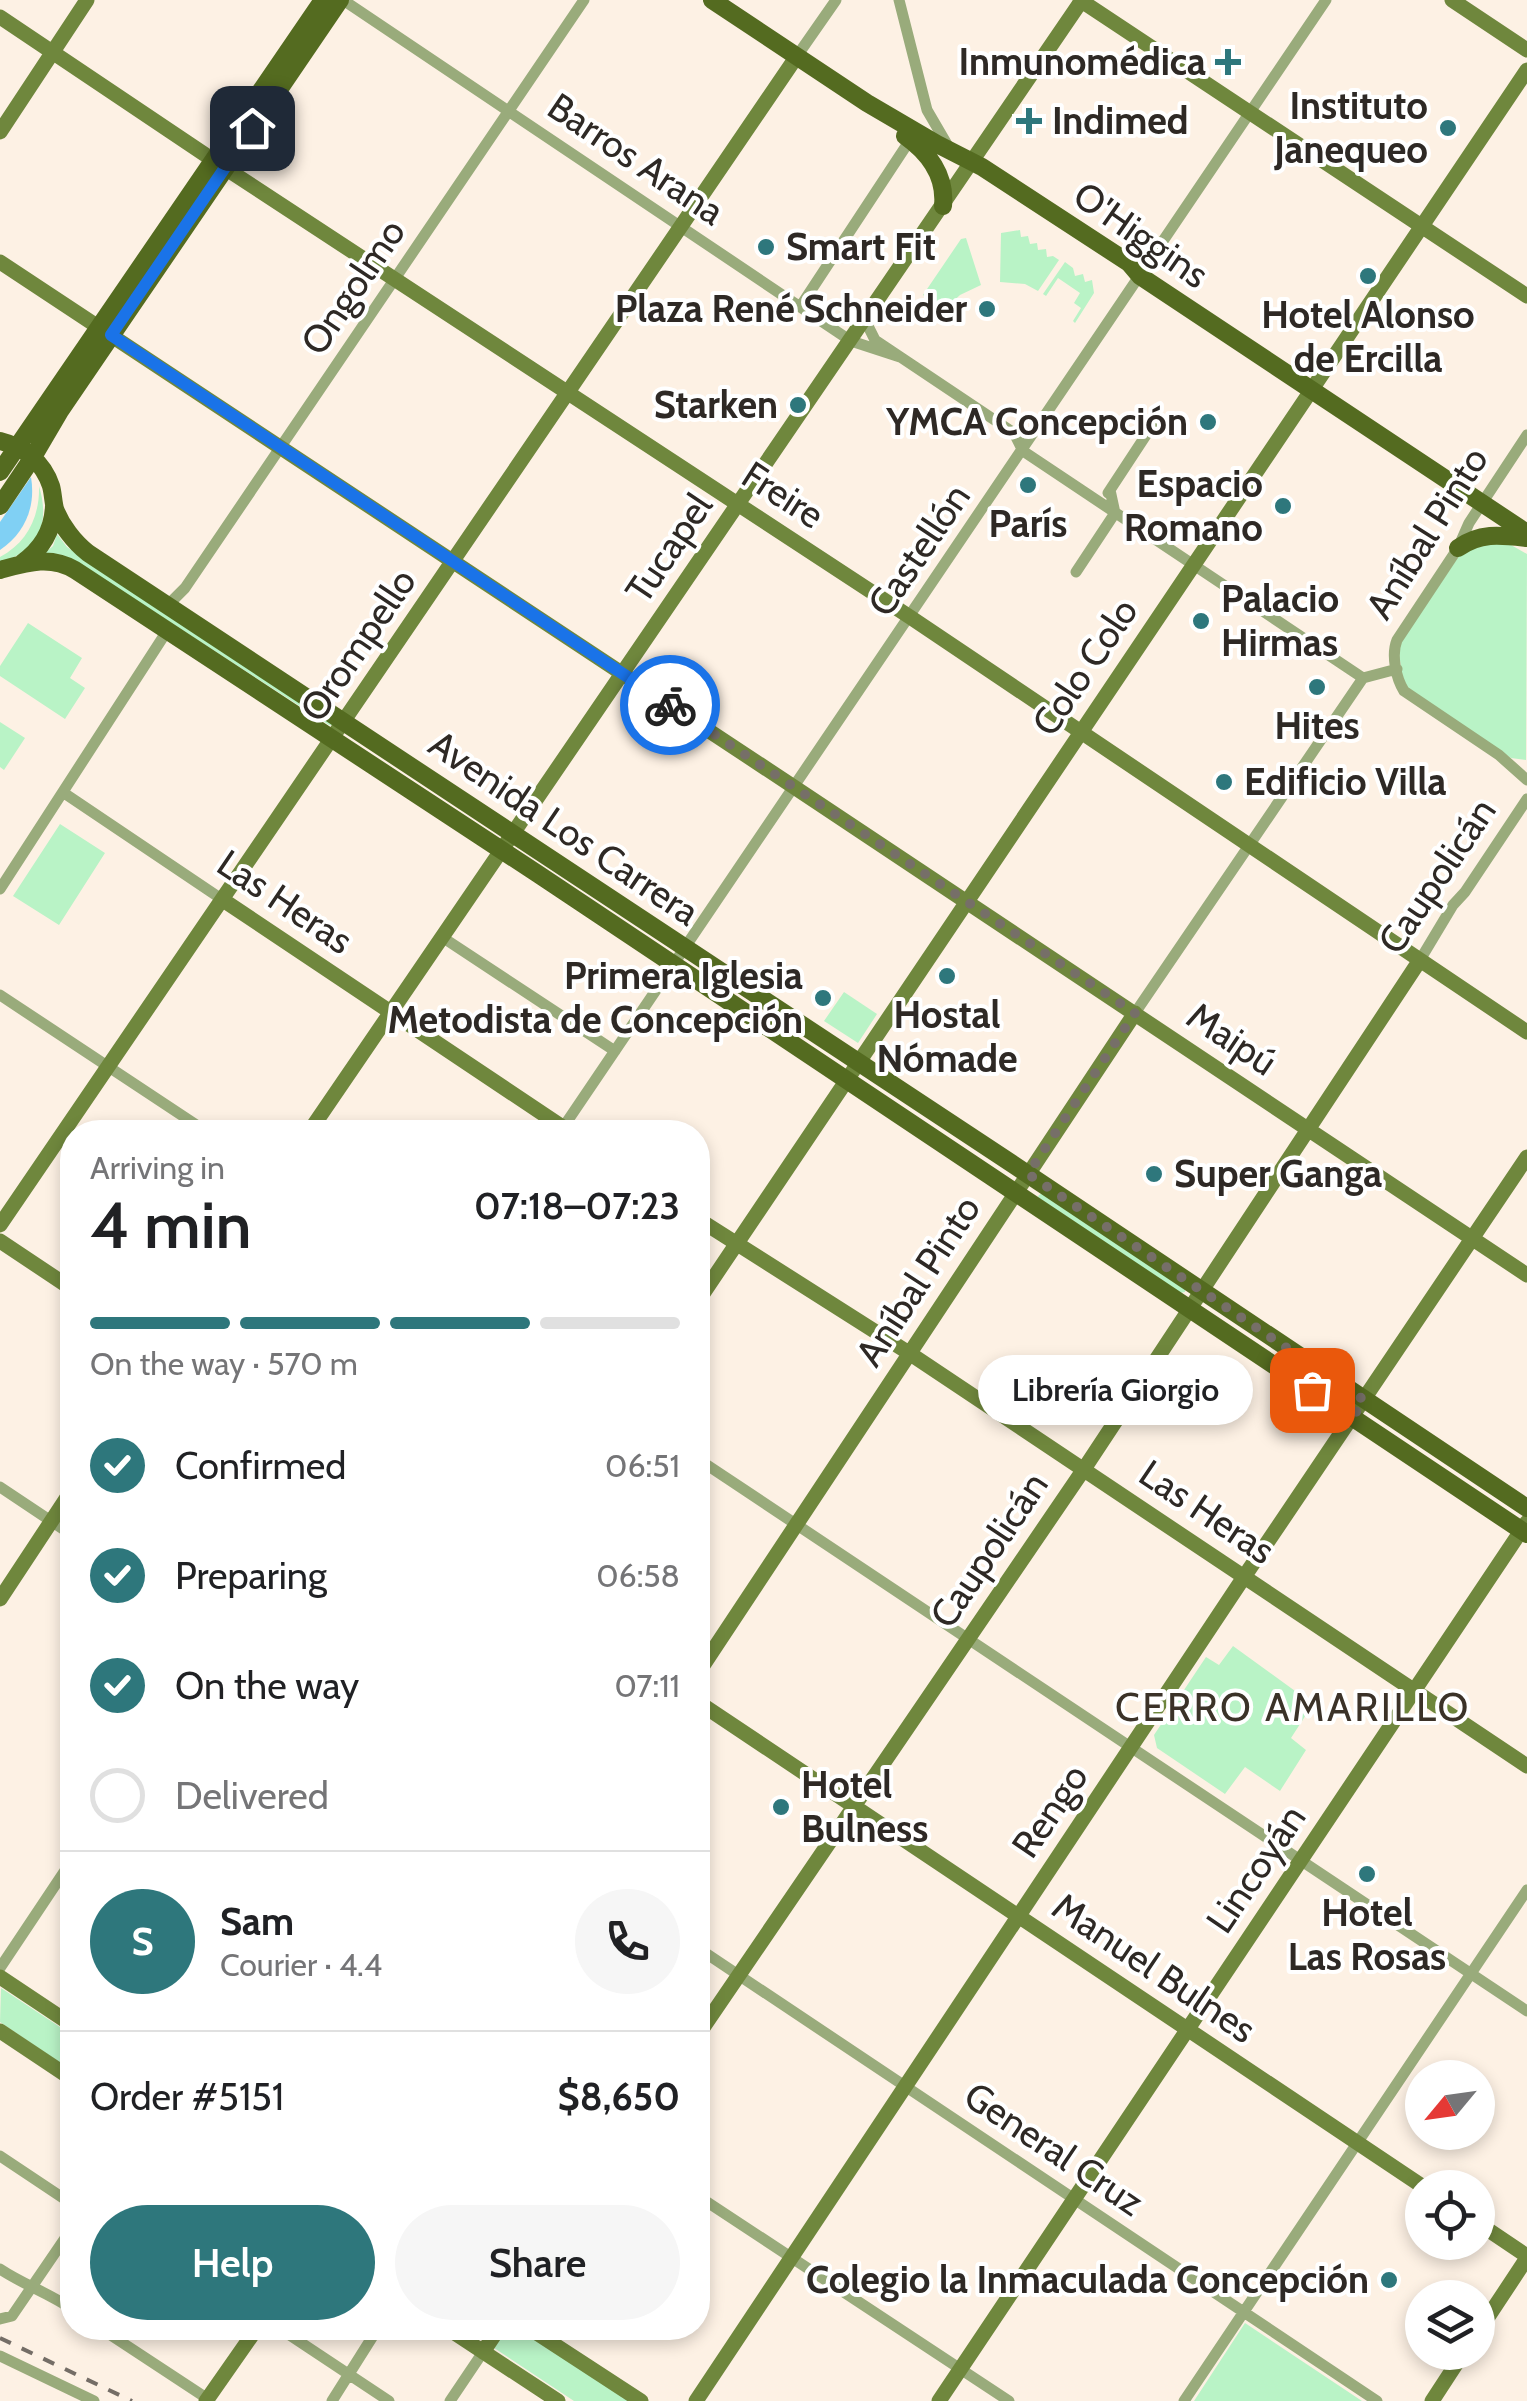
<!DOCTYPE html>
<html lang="en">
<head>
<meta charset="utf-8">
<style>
	body { margin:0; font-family:Cabin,sans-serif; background:#f6f6f6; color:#202124; height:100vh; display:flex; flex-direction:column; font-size:38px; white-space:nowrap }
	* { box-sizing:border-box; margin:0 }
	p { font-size:32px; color:#757577 }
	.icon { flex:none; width:55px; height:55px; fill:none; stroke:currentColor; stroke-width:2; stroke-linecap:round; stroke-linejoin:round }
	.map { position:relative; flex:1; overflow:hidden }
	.details { position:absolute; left:60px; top:1120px; width:650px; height:1220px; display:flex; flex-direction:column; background:#fff; border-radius:40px; box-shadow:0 5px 15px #0003 }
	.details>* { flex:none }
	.needle { width:65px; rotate:241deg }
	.controls { position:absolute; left:1405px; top:2060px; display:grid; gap:20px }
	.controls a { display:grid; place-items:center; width:90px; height:90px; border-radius:50%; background:#fff; box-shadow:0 5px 15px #0003; font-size:50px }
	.pin { position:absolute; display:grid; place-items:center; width:85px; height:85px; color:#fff; margin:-42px; border-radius:20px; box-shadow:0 5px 15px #0006 }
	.courier { position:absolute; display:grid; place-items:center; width:100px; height:100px; margin:-50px; border:8px solid #1a73e8; border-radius:50%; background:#fff; color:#222; box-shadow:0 2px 12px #0007 }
	.bubble { position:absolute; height:70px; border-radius:35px; background:#fff; box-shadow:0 5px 15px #0003; font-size:32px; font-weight:600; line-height:70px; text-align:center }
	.overview em { font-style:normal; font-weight:600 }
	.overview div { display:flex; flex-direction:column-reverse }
	.overview { display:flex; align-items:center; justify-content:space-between; height:170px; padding:0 30px }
	h1 { font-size:65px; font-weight:600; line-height:75px }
	.bar { display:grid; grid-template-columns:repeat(4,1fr); gap:15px 10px; align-content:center; height:120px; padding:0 30px }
	.bar i { height:12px; border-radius:8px; background:#e0e0e0 }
	.bar .current { background:#2e777c }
	.bar p { grid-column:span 4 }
	.line { display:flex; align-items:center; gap:25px; padding:0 30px; border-top:2px solid #e0e0e0 }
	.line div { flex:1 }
	.round { display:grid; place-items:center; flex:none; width:105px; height:105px; border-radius:52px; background:#f6f6f6 }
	ol { padding:0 30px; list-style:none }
	li { display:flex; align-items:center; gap:30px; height:110px }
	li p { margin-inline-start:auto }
	li .icon { padding:10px; border-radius:50%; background:#2e777c; color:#fff; stroke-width:4 }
	li:last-child { color:#757577 }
	li i { width:55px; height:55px; border:5px solid #e0e0e0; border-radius:50% }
	.button { display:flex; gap:20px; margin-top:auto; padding:20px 30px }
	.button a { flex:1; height:115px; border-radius:60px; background:#2e777c; color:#fff; font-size:40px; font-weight:600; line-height:115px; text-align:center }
	.button a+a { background:#f6f6f6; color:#202124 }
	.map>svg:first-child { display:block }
	.green { fill:#b9f3c6 }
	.water { fill:#80d0f4 }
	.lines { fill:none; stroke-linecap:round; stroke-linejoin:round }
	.street { stroke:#99ab7b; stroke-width:11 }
	.secondary { stroke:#6f873d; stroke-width:15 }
	.primary { stroke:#546b20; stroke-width:18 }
	.rail { stroke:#746d66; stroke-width:4; stroke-dasharray:12 12; stroke-linecap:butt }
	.done { stroke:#766f68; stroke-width:10; stroke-dasharray:0 18 }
	.route { stroke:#1a73e8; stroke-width:12 }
	.poi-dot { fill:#2e777c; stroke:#fff; stroke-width:4 }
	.labels { text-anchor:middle; stroke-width:8; stroke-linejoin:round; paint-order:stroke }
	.poi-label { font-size:38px; font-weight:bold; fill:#2e2925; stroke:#fff; text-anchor:end }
	.street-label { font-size:38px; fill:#2e2925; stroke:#fff }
	.neighbourhood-label { font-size:40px; letter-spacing:2.5px; fill:#3b3228; stroke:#fff }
</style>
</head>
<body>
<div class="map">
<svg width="1527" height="2401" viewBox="0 0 1527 2401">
	<rect width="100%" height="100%" fill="#fdf1e4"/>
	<!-- green -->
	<path class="green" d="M1020 230 1021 237 1028 236 1030 244 1037 243 1038 250 1046 249 1047 257 1053 256 1059 260 1038 291 1025 284 1000 282 1001 233Z
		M966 238 981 285 960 295 944 310 923 295 961 239Z
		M1065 262 1073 268 1075 276 1083 274 1085 282 1092 280 1094 293 1075 323 1073 321 1081 308 1074 303 1080 293 1058 278 1046 296 1043 294Z
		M39 486C50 522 40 551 0 562V557C27 543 40 516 39 486Z
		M57 534 67 547 82 557 335 726 329 725 79 563 62 555 45 553 53 546Z
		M1504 541 1527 554 1526 760 1511 758 1408 689 1403 680 1398 647 1462 551Z
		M28 623 82 658 70 678 85 688 65 719 0 676V666Z
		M0 722 25 738 4 770 0 767Z
		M60 824 105 853 59 925 13 896Z
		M844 992 877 1014 858 1043 824 1021Z
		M1042 1193 1185 1289V1292L1180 1293 1039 1198 1038 1196Z
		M1233 1646 1313 1704 1291 1738 1306 1750 1280 1791 1245 1767 1225 1794 1157 1748 1154 1735 1206 1657 1219 1665Z
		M1 1988 72 2035V2071L0 2022Z
		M1245 2323 1362 2401H1194Z
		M464 2328H522L630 2401H574Z"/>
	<!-- water -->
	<path class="water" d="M31 477C36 507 25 533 0 550V522Z"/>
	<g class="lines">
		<!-- street -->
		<path class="street" d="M343 0 851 341 900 357
			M899 0 927 110 948 146
			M797 56 836 0
			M800 307 910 140
			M867 317 868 326 875 340 1014 433 1023 451 1363 678
			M1527 435 1469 523 1458 548 1397 640C1391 655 1396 678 1404 691L1499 755 1527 780
			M1108 493 1152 426
			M1076 572 1115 513 1110 490
			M168 605 185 588 584 0
			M1363 678 1397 669
			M64 793 223 900
			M0 889 167 631
			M442 937 615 1051
			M1420 960 1453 905 1465 892 1527 799
			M0 995 207 1132
			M1135 1013 1363 678
			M560 1132 1326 0
			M698 1459 1527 2011
			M0 1487 72 1535
			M698 1948 1377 2401
			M0 1968 72 1860
			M0 2156 72 2204
			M698 2196 1009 2401
			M0 2269C24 2285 49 2293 72 2309
			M0 2319 12 2316 72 2228
			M100 2328 208 2399
			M279 2328 389 2401
			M0 2356 94 2401
			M332 2401 378 2328
			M450 2401 483 2352
			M1184 2401 1527 1890"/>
		<!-- secondary -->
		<path class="secondary" d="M1080 0 1527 296
			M1452 0 1527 50
			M0 17 225 168 910 617 1527 1032
			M0 132 87 0
			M0 262 794 787 1527 1275
			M223 900 570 1132
			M309 1132 1082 0
			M698 1219 909 1353 1527 1766
			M0 1225 797 56
			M0 1241 72 1289
			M698 1301 1527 70
			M0 1599 72 1490
			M698 1673 1135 1013
			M698 1702 1425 2188
			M0 1977 72 2025
			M0 2031 72 2079
			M698 2035 1084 1469 1420 960
			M1478 2223 1527 2256
			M447 2328 558 2401
			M529 2328 641 2401
			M1478 2332 1527 2258
			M483 2352 499 2328
			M206 2401 257 2328
			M696 2401 1244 1577 1527 1157
			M939 2401 1527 1522
			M1432 2401 1464 2352"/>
		<!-- primary -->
		<path class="primary" d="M712 0 867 103 937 144 982 167 1129 263 1140 276 1527 533
			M905 136C929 153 946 175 943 206
			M0 441C24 447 43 462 51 486 53 493 53 501 55 509 61 525 74 542 88 553L1017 1167 1527 1508
			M0 472 323 0
			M0 506 33 457 60 411 340 0
			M1458 548C1480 532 1501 535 1527 538
			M22 563C42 549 53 531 54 506
			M0 570C26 563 50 555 75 570L538 874 1527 1534"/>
		<!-- rail -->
		<path class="rail" d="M0 2338 132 2401"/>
	</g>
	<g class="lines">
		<!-- done -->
		<path class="done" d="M670 705 1135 1013 1028 1174 1364 1400 1352 1418 1312 1390"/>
		<!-- route -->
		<path class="route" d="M252 128 111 335 670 705"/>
	</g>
	<!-- markers -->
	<g class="poi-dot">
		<path d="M1223 47h10v10h10v10h-10v10h-10v-10h-10v-10h10z"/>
		<path d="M1024 106h10v10h10v10h-10v10h-10v-10h-10v-10h10z"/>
		<circle cx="1448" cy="128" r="10"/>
		<circle cx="766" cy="247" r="10"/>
		<circle cx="1368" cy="276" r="10"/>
		<circle cx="987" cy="309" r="10"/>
		<circle cx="798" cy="405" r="10"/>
		<circle cx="1208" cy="422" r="10"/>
		<circle cx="1028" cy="485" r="10"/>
		<circle cx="1283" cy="506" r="10"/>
		<circle cx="1201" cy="621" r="10"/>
		<circle cx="1317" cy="687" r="10"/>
		<circle cx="1224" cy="782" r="10"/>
		<circle cx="947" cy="976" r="10"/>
		<circle cx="823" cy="998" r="10"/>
		<circle cx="1154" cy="1174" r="10"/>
		<circle cx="781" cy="1807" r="10"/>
		<circle cx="1367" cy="1874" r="10"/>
		<circle cx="1389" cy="2280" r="10"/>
	</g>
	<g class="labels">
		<!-- poi labels -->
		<g class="poi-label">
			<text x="1206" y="75">Inmunomédica</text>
			<text x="1428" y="119">Instituto<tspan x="1428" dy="44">Janequeo</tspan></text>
			<text x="1052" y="134" text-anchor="start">Indimed</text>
			<text x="786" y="260" text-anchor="start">Smart Fit</text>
			<text x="967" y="322">Plaza René Schneider</text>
			<text x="1368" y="328" text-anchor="middle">Hotel Alonso<tspan x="1368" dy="44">de Ercilla</tspan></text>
			<text x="778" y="418">Starken</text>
			<text x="1188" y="435">YMCA Concepción</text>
			<text x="1263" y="497">Espacio<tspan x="1263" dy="44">Romano</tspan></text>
			<text x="1028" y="537" text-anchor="middle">París</text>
			<text x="1221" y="612" text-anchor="start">Palacio<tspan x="1221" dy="44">Hirmas</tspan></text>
			<text x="1317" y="739" text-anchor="middle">Hites</text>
			<text x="1244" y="795" text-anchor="start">Edificio Villa</text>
			<text x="803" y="989">Primera Iglesia<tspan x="803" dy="44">Metodista de Concepción</tspan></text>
			<text x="947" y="1028" text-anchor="middle">Hostal<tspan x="947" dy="44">Nómade</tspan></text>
			<text x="1174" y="1187" text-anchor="start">Super Ganga</text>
			<text x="801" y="1798" text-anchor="start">Hotel<tspan x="801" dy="44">Bulness</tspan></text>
			<text x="1367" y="1926" text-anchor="middle">Hotel<tspan x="1367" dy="44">Las Rosas</tspan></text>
			<text x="1369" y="2293">Colegio la Inmaculada Concepción</text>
		</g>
		<!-- street labels -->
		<g class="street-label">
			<text transform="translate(636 159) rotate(34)" y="13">Barros Arana</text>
			<text transform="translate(1141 235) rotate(35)" y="13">O'Higgins</text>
			<text transform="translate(353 287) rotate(-56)" y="13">Ongolmo</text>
			<text transform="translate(783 495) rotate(33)" y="13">Freire</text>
			<text transform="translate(1427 533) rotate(-58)" y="13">Aníbal Pinto</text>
			<text transform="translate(669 548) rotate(-56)" y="13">Tucapel</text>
			<text transform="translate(919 550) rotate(-56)" y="13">Castellón</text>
			<text transform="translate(358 645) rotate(-56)" y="13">Orompello</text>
			<text transform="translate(1085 667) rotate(-56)" y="13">Colo Colo</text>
			<text transform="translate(564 828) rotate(34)" y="13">Avenida Los Carrera</text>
			<text transform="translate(1437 876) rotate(-56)" y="13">Caupolicán</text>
			<text transform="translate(285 902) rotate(34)" y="13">Las Heras</text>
			<text transform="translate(1232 1039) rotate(34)" y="13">Maipú</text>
			<text transform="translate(918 1281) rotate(-57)" y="13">Aníbal Pinto</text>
			<text transform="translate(1207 1512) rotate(34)" y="13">Las Heras</text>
			<text transform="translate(989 1550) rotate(-56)" y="13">Caupolicán</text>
			<text transform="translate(1050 1811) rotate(-56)" y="13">Rengo</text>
			<text transform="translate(1256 1869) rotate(-56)" y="13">Lincoyán</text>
			<text transform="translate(1154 1968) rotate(34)" y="13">Manuel Bulnes</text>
			<text transform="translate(1054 2149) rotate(34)" y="13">General Cruz</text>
		</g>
		<!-- neighbourhood labels -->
		<g class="neighbourhood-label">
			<text x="1293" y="1721">CERRO AMARILLO</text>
		</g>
	</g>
</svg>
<div class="controls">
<a><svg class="needle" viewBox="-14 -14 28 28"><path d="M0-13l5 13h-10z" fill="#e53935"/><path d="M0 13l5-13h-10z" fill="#757577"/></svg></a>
<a><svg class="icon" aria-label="locate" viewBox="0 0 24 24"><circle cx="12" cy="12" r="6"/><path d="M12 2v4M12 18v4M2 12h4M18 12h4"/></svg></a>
<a><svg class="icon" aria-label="layers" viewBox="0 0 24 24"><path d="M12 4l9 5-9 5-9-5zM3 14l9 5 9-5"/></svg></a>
</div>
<div class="pin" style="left:1312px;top:1390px;background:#ea580c"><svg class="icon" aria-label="bag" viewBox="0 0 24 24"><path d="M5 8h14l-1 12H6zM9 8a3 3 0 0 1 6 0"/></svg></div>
<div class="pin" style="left:252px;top:128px;background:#1f2937"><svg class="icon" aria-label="home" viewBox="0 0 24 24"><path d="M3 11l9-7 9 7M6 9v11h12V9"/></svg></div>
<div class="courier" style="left:670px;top:705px"><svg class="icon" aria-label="bike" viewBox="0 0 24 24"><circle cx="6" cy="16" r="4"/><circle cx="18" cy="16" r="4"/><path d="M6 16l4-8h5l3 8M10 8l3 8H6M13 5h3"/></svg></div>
<div class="bubble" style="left:978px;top:1355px;width:275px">Librería Giorgio</div>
<section class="details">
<div class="overview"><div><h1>4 min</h1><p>Arriving in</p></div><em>07:18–07:23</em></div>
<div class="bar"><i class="current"></i><i class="current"></i><i class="current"></i><i></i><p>On the way · 570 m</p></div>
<ol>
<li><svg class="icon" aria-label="check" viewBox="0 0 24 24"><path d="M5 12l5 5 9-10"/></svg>Confirmed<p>06:51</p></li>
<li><svg class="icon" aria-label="check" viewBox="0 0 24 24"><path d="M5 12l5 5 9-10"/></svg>Preparing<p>06:58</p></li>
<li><svg class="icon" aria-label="check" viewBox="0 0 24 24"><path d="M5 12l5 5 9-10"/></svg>On the way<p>07:11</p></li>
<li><i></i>Delivered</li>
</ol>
<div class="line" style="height:180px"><b class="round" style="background:#2e777c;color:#fff">S</b><div><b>Sam</b><p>Courier · 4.4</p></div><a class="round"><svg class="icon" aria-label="phone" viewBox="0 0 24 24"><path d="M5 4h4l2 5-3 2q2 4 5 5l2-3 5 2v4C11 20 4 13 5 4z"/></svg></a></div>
<div class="line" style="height:130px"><div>Order #5151</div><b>$8,650</b></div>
<div class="button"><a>Help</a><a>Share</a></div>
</section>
</div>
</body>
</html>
